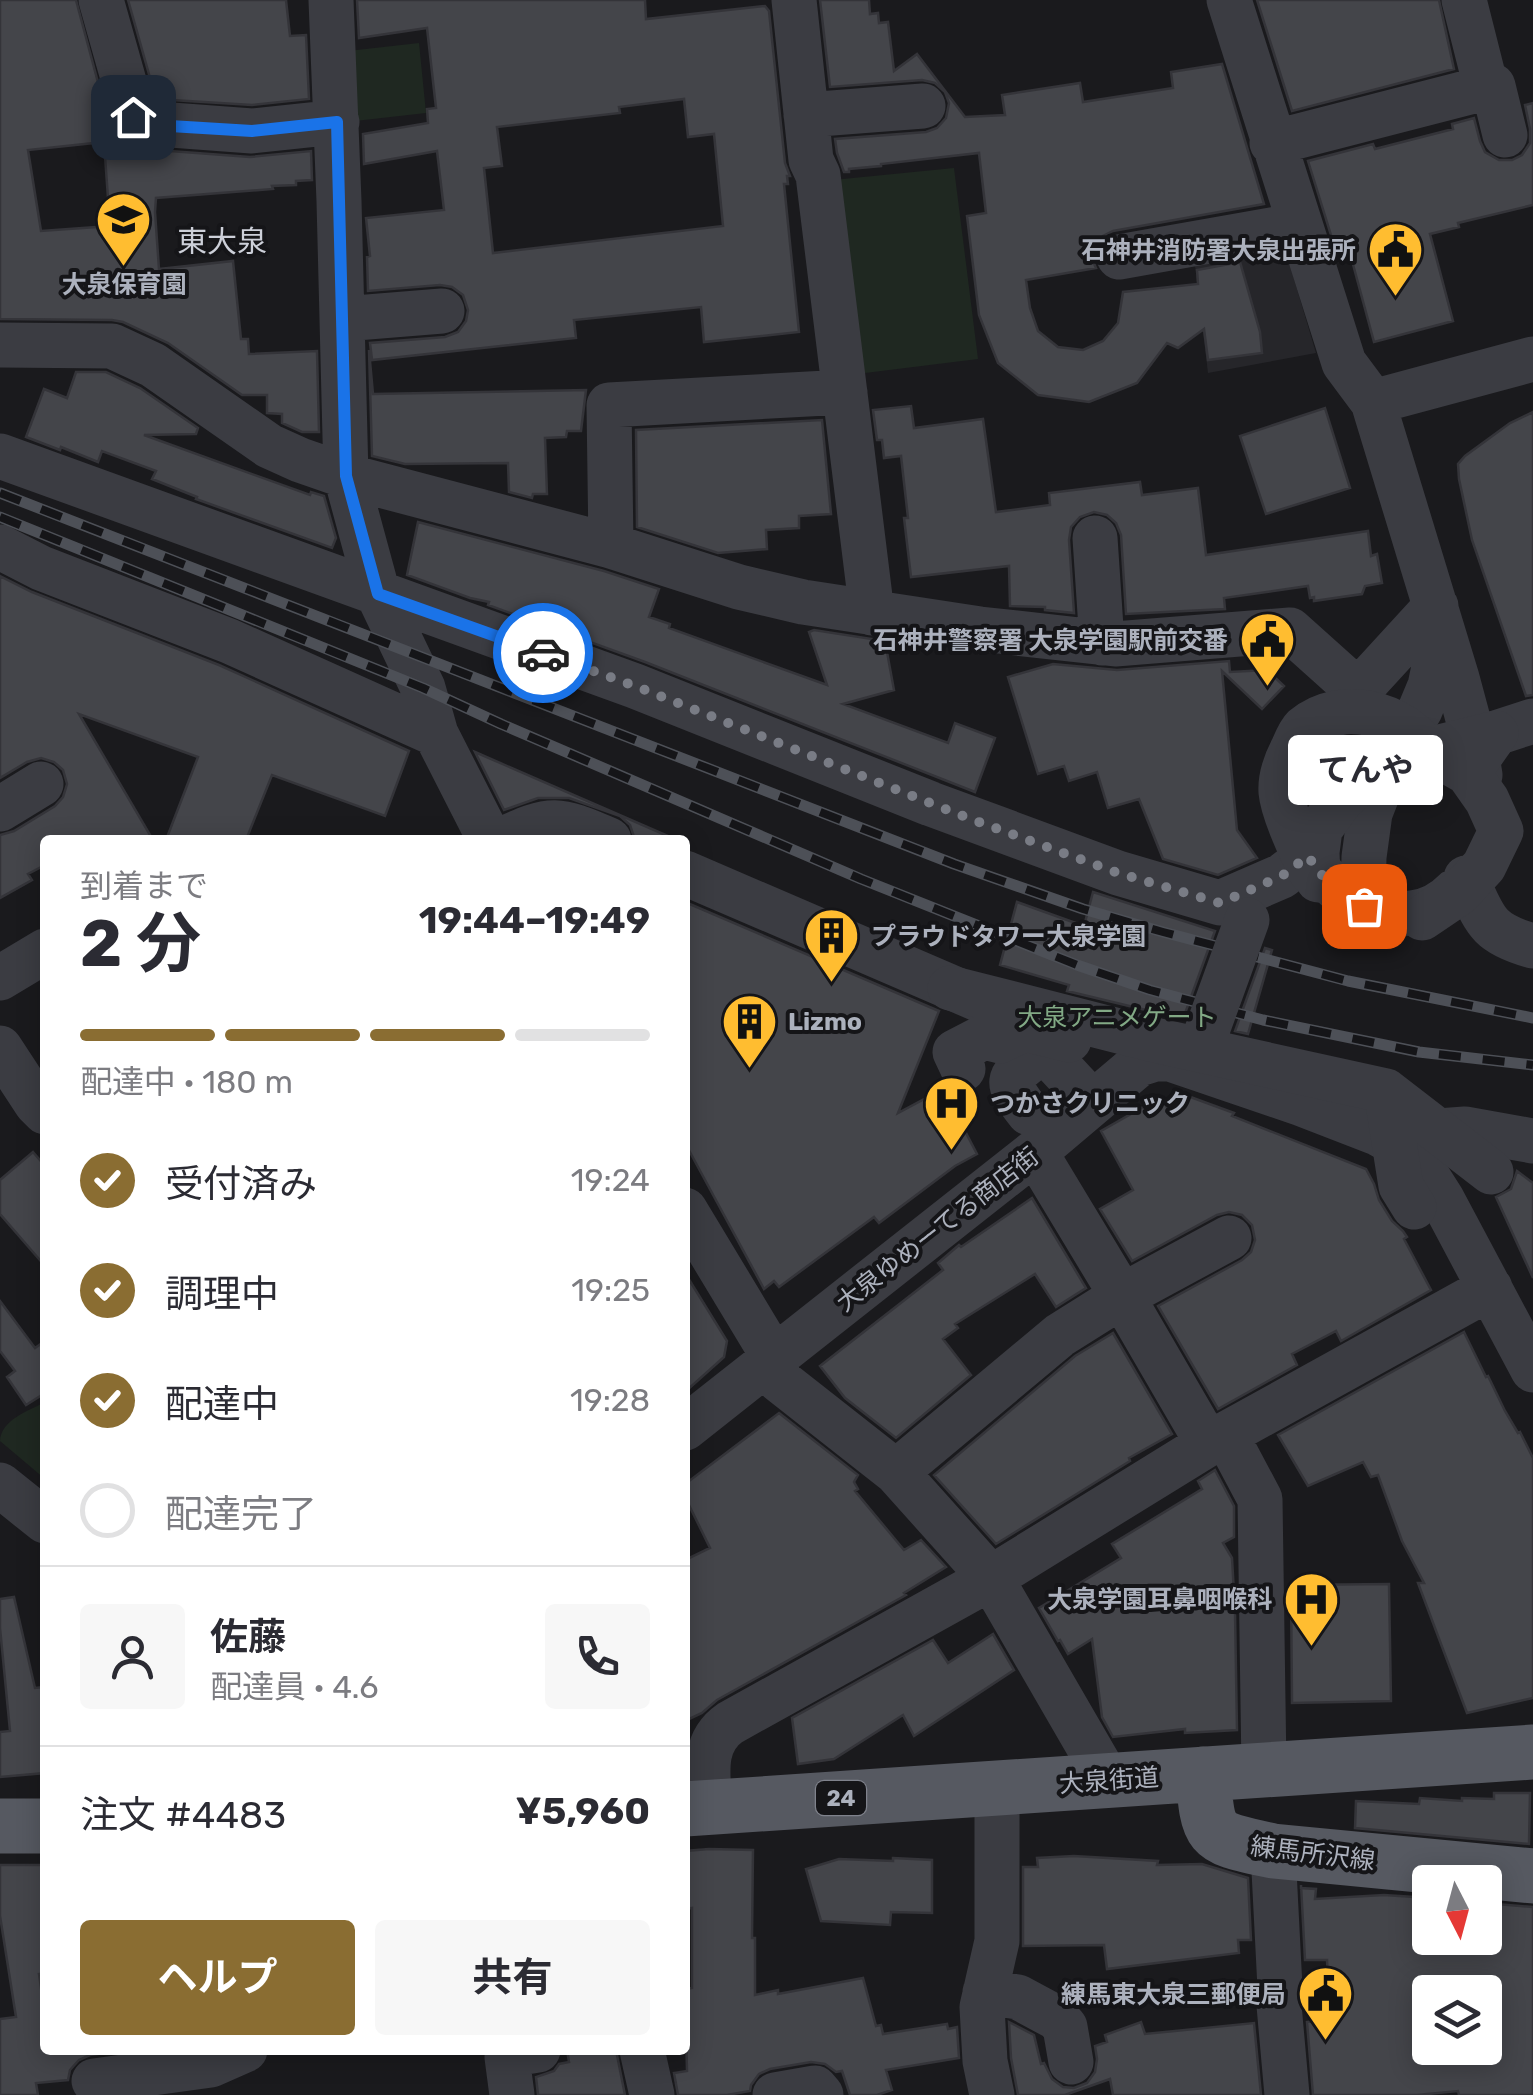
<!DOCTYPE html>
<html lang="ja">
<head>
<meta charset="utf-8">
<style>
	body { margin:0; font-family:Rubik,"Noto Sans JP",sans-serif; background:#f7f7f7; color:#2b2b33; height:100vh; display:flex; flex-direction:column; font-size:38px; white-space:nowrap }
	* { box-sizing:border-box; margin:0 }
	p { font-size:32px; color:#7c7c81 }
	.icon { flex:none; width:55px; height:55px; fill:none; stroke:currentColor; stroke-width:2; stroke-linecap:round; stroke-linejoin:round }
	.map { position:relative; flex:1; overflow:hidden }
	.drawer { position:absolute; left:40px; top:835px; width:650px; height:1220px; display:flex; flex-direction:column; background:#fff; border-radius:10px; box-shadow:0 5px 25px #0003 }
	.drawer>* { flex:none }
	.needle { width:65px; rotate:174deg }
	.fabs { position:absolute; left:1412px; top:1865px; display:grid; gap:20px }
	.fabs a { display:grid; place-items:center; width:90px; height:90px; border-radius:10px; background:#fff; box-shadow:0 5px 25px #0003; font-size:50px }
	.pin { position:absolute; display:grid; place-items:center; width:85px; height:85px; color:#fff; margin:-42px; border-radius:20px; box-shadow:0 5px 15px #0006 }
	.courier { position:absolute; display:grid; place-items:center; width:100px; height:100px; margin:-50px; border:8px solid #1a73e8; border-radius:50%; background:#fff; color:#222; box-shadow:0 2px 12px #0007 }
	.bubble { position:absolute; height:70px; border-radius:10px; background:#fff; box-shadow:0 5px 25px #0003; font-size:32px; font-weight:700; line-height:70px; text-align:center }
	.summary em { font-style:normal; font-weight:700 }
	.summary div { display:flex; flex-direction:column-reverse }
	.summary { display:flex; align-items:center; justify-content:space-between; height:170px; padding:0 40px }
	h1 { font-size:65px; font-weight:700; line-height:75px }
	.bar { display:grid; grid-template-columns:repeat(4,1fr); gap:15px 10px; align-content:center; height:120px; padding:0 40px }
	.bar i { height:12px; border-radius:8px; background:#e1e1e2 }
	.bar .active { background:#8a6d32 }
	.bar p { grid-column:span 4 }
	.line { display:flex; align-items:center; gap:25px; padding:0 40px; border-top:2px solid #e1e1e2 }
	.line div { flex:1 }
	.round { display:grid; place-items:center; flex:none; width:105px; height:105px; border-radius:10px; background:#f7f7f7 }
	ol { padding:0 40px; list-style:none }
	li { display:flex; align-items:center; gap:30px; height:110px }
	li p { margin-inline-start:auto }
	li .icon { padding:10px; border-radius:50%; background:#8a6d32; color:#fff; stroke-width:4 }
	li:last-child { color:#7c7c81 }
	li i { width:55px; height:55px; border:5px solid #e1e1e2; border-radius:50% }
	.action { display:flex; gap:20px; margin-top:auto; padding:20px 40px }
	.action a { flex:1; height:115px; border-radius:10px; background:#8a6d32; color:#fff; font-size:40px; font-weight:700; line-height:115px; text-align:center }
	.action a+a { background:#f7f7f7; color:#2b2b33 }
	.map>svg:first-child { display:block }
	.built { fill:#26262a }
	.green { fill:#1f2821 }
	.building { fill:#44454a; stroke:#343439; stroke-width:2.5; fill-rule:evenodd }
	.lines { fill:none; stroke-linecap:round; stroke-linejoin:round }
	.minor { stroke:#3b3c42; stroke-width:45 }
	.major { stroke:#565961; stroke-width:55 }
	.rail-casing { stroke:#4d5057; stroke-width:11 }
	.rail { stroke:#151518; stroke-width:8; stroke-dasharray:22; stroke-linecap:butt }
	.minor-bridge { stroke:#3b3c42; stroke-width:45 }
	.done { stroke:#797c85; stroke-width:10; stroke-dasharray:0 18 }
	.route { stroke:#1a73e8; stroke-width:12 }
	.labels { text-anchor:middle; stroke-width:8; stroke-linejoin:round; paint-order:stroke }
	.shield { fill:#151518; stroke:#7f828c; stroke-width:2.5 }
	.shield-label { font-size:22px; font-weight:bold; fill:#acb1bd }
	.poi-label { font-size:25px; font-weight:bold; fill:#acb1bd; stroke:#151518; text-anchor:end }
	.park-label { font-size:25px; fill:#82a985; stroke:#151518 }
	.street-label { font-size:25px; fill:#acb1bd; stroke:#151518 }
	.quarter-label { font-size:30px; fill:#cdd0d9; stroke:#151518 }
</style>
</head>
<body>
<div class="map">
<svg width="1533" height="2095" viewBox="0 0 1533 2095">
	<rect width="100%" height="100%" fill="#1a1a1d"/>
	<!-- built -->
	<path class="built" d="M1266 241 1286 252 1316 353 1208 373 1194 257Z"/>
	<!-- green -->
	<path class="green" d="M419 43 426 113 355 121 348 51Z
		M954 168 978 359 857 374 833 180Z
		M45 1402V1479L0 1441C1 1420 28 1411 45 1402Z"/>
	<!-- building -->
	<path class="building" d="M0 0H76L111 131 117 142 128 149 143 152 170 151 250 157 311 151 312 180 296 181V185L272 186 273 189 156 198 155 212 159 269 233 261 241 339H248L249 354 317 351 319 432H302L282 423V414L267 413V395H242L168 343 123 322 112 320 0 319ZM104 142 110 226 41 231 28 150Z
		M128 0H286L290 36 306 35 309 99 252 105 156 99Z
		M357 0H645L646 19 765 6 769 11 785 163 790 176H787L788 184H784L799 332 704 342 701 307 574 320 576 338 372 360 370 343 445 337 458 332 466 321 468 310 463 295 452 287 440 285 368 291 367 257 370 256 366 218 444 210 437 151 364 164 363 134 428 123 427 109 436 108 427 28 359 38ZM684 99 688 137 714 134 723 226 493 253 484 168 502 166 497 127 620 113 619 107Z
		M820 0H869L870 14 878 13 879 23 888 22 894 71 917 54 965 117 1005 115 1002 95 1080 83 1083 102 1173 88 1171 72 1222 64 1264 204 1113 231 1103 236 1095 247 1093 261 1096 268 1026 280 1030 308 1038 331 1058 347 1083 350 1103 341 1118 323 1123 292 1198 284 1197 270 1240 262 1260 332 1262 353 1208 360 1204 329 1178 348 1167 343 1137 383 1089 402 1038 395 998 363 979 315 967 216 986 213 979 153 881 164V166L849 169V172H844L837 153 835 139 926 132 937 128 946 118 949 103 945 92 935 83 922 80 830 87Z
		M1257 0H1439L1454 69 1292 111Z
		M1533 103V205L1458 223 1459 227 1430 234 1453 321 1374 342 1351 257 1339 261 1308 161 1373 144 1375 149 1453 129 1452 124 1474 118 1480 141 1485 152 1499 160H1512L1522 155 1530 143V129L1525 105Z
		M369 350 373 394 586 390 581 431H567L566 437 545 438 547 494H533L532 498 509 492 508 463 405 464 372 456Z
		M76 372H106L140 388 198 428 196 434 144 435 310 495 311 492 324 496 336 538 332 548 196 499 197 497 152 479 156 471 102 451 98 462 61 447 60 450 26 437 44 389 67 398Z
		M911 406 914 428 983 419 996 512 1050 505 1049 493 1082 489 1140 482 1142 495 1198 488 1206 555 1368 531 1371 556 1377 554 1382 583 1365 586 1362 594 1314 601V597L1310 598 1308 586 1224 598 1225 609 1126 614 1121 535 1116 523 1107 515 1094 512 1080 517 1071 527 1069 540 1074 613 1045 610V607L1010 606 1009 566 911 577 904 518H908L901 456 884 458 882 440H877L873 410Z
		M1325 408 1350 488 1266 514 1240 436Z
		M1533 412V695L1526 696 1472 540 1459 479 1458 464 1465 456 1510 423Z
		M822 420 831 514 799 516V528L766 530 767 549 718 553 637 527 636 430Z
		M418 522 604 571 659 589 649 617 670 624 669 628 827 685 809 632 814 630 885 641 894 690 843 704 948 743 955 723 995 738 975 792 645 662 488 605 489 602 470 598 407 575Z
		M0 576 32 592 219 665 409 751 385 816 272 775 246 840H166L198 757 79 714 153 840H45V865L28 874 32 880 0 898V835L14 831 55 806 63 797 67 784 63 770 54 762 41 758 27 762 0 778Z
		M1229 661 1230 672 1267 670 1284 686 1262 709 1222 671 1237 830 1257 858 1218 875 1163 859 1139 799 1108 808 1097 772 1069 781 1064 766 1038 774 1008 677 1053 664 1117 670Z
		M475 752 677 840H635L630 825 620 816 569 798H538L504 810Z
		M1093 892 1215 931 1183 1019 1067 991 1069 985 1000 965 1017 902 1084 926Z
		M685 902 939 1011 898 1113 943 1089 977 1154 955 1166 879 1223 874 1217 779 1287 774 1281 764 1289 685 1143Z
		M1265 948 1272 950 1248 1034 1235 1031Z
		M1185 1095 1234 1113 1232 1116 1366 1169 1374 1184 1379 1200 1392 1221 1403 1231 1407 1237 1404 1239 1431 1290 1341 1341 1336 1331 1292 1354 1297 1365 1218 1409 1158 1306 1242 1260 1251 1252 1255 1240 1252 1225 1242 1215 1229 1212 1217 1215 1132 1261 1100 1209 1133 1190 1101 1131 1161 1097 1169 1111Z
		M33 1152 45 1166V1266L0 1214V1180Z
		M1517 1171 1533 1183V1278L1496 1197 1511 1189Z
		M1032 1198 1086 1288 1056 1307 1035 1274 955 1324 958 1328 943 1339 971 1375 896 1438 845 1398 820 1366 943 1270 938 1263 959 1245 961 1247Z
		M685 1273 727 1341 724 1357 685 1392Z
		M0 1301 35 1348 45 1341V1393L26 1405 7 1377 15 1371 0 1351Z
		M1464 1332 1486 1377 1488 1376 1505 1411 1518 1433 1520 1432 1533 1458V1698L1467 1713 1418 1583H1424L1402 1541 1378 1475 1371 1477 1363 1462 1308 1486 1278 1435Z
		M1113 1333 1172 1434 1129 1458 1130 1461 996 1544 934 1475 1075 1356Z
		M779 1413 858 1475 854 1482 858 1489 855 1491 904 1550 921 1540 946 1567 904 1593 906 1595 717 1700 702 1713 685 1721V1560L710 1548 685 1497V1484Z
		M1215 1470 1234 1506V1537L1223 1543 1232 1558 1235 1611 1237 1730 1185 1733V1729L1113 1737 1102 1717 1092 1639 1068 1654 1060 1640 1058 1641 1039 1608 1121 1558 1112 1544 1202 1489 1198 1481Z
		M1389 1584 1391 1701 1292 1703 1291 1585Z
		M14 1597 35 1688 45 1687V1773L0 1777V1732L10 1731 0 1628V1599Z
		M993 1634 1014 1670 914 1736 903 1715 834 1759 798 1764 792 1718 933 1640 948 1663Z
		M1494 1793H1530L1529 1844 1355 1828 1356 1801 1419 1804 1420 1798 1462 1801V1798L1494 1799Z
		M709 1849 753 1850 752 1938H755V1995L778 1990V1994L863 1978 876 2026 881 2025 883 2034 947 2024 948 2029 957 2027 959 2058 886 2070 892 2090 877 2095H850L842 2071 836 2072 825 2064 811 2062 770 2069 759 2074 751 2085 750 2091 727 2095H678L674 2073 687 2071 685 1989 692 1988V1908L685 1909V1851Z
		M1074 1856 1158 1861 1157 1865 1202 1864 1248 1878 1251 1940H1238L1239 1953 1107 1969 1104 1945 1023 1946V1867H1038L1037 1858Z
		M893 1858 932 1860V1913L891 1912 890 1925 821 1921 806 1869 839 1859 893 1861Z
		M0 1865H45V1973L39 1974 45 2015V2050H127L90 2055 79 2060 70 2070 68 2080 36 2083 38 2095H0V2019L16 2017 0 1916Z
		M1301 1885V1888L1316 1889 1315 1899 1384 1895 1430 1898V1938H1485V1903L1533 1907V2095H1459L1458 2091 1417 2095H1313L1307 2022 1330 2019 1327 1960H1305ZM1430 1992H1485V2048H1430Z
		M1009 2022 1034 2035 1041 2064 1044 2063 1052 2079 1063 2087 1074 2088 1087 2083 1095 2072 1097 2059 1095 2046 1107 2042 1105 2035 1141 2022 1145 2034 1254 2023 1261 2095H1113L1110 2079 1065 2095H1018L1011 2058Z
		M567 2050H616L625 2095H538L536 2077 554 2071 559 2064 569 2062Z"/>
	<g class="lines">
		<!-- minor -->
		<path class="minor" d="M101 0 136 124 143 126 171 125 252 131 337 122
			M331 0 339 201 346 476 378 594 423 688 436 734 490 840
			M794 0 811 160 818 175 872 613
			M1229 0 1344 363 1373 402 1457 678 1475 745 1480 775
			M1464 0 1486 87
			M806 115 923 106
			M1272 143 1493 86 1505 135
			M1119 257 1299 225
			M343 319 442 311
			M0 345 112 346 153 365 269 446 300 460 346 476 611 546 739 587 803 602 980 629 1115 644 1290 630 1358 691
			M1373 402 1533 359
			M0 456 635 686 931 804 1118 873 1220 903 1282 876 1308 856
			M1095 538 1102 643
			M611 546 609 405 845 392
			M0 547 41 568 229 641 436 734
			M1338 713 1436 606
			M1496 733 1533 721
			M0 809 41 784
			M501 840C553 816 557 818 609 840
			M1304 840C1320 899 1406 942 1455 891
			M685 873 985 1002 1026 1031 1093 1103
			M1466 878C1485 920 1486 933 1533 946
			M1363 906 1364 857 1370 813 1391 759 1420 710 1430 686 1436 657V633
			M0 978 45 951
			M0 1048 36 1103 45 1112
			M1029 1113C999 1076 1011 1077 1043 1050
			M1412 1133 1465 1129 1533 1141
			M1035 1152 1122 1296 1208 1444
			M685 1210 773 1356 779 1380 896 1472 991 1578 1108 1780
			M685 1428 1035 1152 1139 1064 1155 1059H1170L1302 1104 1377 1133 1401 1146 1421 1166 1442 1199 1533 1370
			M1226 1435 1260 1499 1264 1770
			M896 1472 1060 1335 1122 1296 1229 1238
			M0 1485 45 1521
			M710 1808C708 1776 701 1743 730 1723L991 1578 1208 1444 1490 1288
			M1273 1851 1280 1988 1278 1994 1287 2095
			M985 1992 1018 1997 1057 2018 1065 2027 1071 2062
			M642 2050 652 2095
			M94 2081 211 2065 245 2050
			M512 2095 507 2057 513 2054 538 2050
			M775 2095 815 2088 821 2095
			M992 2095 985 2061 982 2007 997 1941V1788"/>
		<!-- major -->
		<path class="major" d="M1203 1774C1208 1840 1209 1837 1273 1851L1533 1876
			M685 1809 1533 1752
			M0 1826H45"/>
		<defs>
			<path id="rail" d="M0 493 954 864 1083 909 1163 932 1348 981 1533 1018
				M0 517 423 688 501 724 861 879 1077 965 1150 990 1263 1020 1419 1052 1533 1065"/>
		</defs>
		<!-- rail casing -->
		<use href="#rail" class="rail-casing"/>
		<!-- rail -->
		<use href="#rail" class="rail"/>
		<!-- minor-bridge -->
		<path class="minor-bridge" d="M1427 750 1496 733 1468 773
			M1311 872C1302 852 1283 813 1281 792 1280 777 1286 761 1293 748 1296 741 1299 733 1304 728 1342 697 1401 713 1427 750L1377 768 1341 800 1320 829 1317 852 1318 880
			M1422 918 1459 893 1484 866 1501 831 1487 800 1468 773 1427 750
			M950 988 1150 1039 1386 1091
			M1200 1050 1247 920
			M963 1069 955 1052 984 1037 1000 1041 1025 1029 1069 1040
			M1414 1207 1401 1186 1386 1091 1491 1172"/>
	</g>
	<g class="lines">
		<!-- done -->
		<path class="done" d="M543 653 635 686 968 818 1118 873 1220 903 1282 876 1308 856C1325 882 1337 891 1364 906"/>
		<!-- route -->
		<path class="route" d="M133 117 136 124 143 126H170L252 131 337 122 346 476 378 594 543 653"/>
	</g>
	<!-- icons -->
	<defs>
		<symbol id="school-pin" viewBox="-11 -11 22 30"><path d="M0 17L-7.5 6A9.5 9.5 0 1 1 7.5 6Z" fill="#ffbd30" stroke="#151518"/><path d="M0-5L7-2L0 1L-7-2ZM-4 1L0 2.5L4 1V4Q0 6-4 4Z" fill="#111"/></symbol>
		<symbol id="civic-pin" viewBox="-11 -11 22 30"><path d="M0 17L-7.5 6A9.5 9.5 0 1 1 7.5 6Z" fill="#ffbd30" stroke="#151518"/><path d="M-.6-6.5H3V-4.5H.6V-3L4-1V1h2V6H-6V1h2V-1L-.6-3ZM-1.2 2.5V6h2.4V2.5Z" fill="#111"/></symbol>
		<symbol id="building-pin" viewBox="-11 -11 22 30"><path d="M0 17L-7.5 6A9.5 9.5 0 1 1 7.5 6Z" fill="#ffbd30" stroke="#151518"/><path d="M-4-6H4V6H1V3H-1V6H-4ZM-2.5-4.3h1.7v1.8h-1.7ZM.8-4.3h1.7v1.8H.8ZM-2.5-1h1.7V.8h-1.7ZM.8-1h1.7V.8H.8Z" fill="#111"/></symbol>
		<symbol id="hospital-pin" viewBox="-11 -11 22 30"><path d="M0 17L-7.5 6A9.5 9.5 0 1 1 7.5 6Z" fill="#ffbd30" stroke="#151518"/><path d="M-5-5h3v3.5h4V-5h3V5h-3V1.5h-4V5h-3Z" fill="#111"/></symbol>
	</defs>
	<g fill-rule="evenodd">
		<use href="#school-pin" x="92" y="188" width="63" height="86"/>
		<use href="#civic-pin" x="1364" y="218" width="63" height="86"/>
		<use href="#civic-pin" x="1236" y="608" width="63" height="86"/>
		<use href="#building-pin" x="800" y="904" width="63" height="86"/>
		<use href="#building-pin" x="718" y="990" width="63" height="86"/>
		<use href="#hospital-pin" x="920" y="1072" width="63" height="86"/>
		<use href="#hospital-pin" x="1280" y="1568" width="63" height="86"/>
		<use href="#civic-pin" x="1294" y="1962" width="63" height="86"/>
	</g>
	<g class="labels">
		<!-- shield labels -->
		<rect class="shield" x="816" y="1781" width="50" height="34" rx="8"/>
		<g class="shield-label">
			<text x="841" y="1806">24</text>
		</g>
		<!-- poi labels -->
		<g class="poi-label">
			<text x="1356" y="259">石神井消防署大泉出張所</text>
			<text x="124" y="293" text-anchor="middle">大泉保育園</text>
			<text x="1228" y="649">石神井警察署 大泉学園駅前交番</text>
			<text x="871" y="945" text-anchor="start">プラウドタワー大泉学園</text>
			<text x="788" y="1030" text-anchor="start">Lizmo</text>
			<text x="990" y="1112" text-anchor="start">つかさクリニック</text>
			<text x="1272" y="1608">大泉学園耳鼻咽喉科</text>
			<text x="1286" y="2003">練馬東大泉三郵便局</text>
		</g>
		<!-- park labels -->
		<g class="park-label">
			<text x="1117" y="1026">大泉アニメゲート</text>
		</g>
		<!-- street labels -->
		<g class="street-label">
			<text transform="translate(937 1229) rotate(-38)" y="9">大泉ゆめーてる商店街</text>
			<text transform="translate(1109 1780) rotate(-4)" y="9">大泉街道</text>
			<text transform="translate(1313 1853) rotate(7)" y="9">練馬所沢線</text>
		</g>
		<!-- quarter labels -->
		<g class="quarter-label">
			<text x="222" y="252">東大泉</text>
		</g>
	</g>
</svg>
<div class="fabs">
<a><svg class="needle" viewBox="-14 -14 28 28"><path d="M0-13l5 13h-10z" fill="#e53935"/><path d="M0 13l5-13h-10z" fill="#7c7c81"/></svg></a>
<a><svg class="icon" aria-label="layers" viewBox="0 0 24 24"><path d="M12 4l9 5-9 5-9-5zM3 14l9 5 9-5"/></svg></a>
</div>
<div class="pin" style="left:1364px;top:906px;background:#ea580c"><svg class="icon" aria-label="bag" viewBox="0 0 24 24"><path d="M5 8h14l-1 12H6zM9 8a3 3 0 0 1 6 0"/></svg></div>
<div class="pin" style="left:133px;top:117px;background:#1f2937"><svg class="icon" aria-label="home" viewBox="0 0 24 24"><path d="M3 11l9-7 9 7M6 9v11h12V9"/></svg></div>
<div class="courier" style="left:543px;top:653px"><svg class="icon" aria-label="car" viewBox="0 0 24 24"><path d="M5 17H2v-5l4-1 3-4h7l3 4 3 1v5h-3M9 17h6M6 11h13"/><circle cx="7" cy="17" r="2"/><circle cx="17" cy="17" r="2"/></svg></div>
<div class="bubble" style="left:1288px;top:735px;width:155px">てんや</div>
<section class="drawer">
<div class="summary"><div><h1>2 分</h1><p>到着まで</p></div><em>19:44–19:49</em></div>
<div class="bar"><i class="active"></i><i class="active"></i><i class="active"></i><i></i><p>配達中 · 180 m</p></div>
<ol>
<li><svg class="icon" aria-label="check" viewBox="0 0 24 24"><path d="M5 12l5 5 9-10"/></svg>受付済み<p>19:24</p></li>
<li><svg class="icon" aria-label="check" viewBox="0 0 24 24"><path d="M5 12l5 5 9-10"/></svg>調理中<p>19:25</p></li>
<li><svg class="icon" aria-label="check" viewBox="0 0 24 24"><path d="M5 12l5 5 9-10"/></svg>配達中<p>19:28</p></li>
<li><i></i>配達完了</li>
</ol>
<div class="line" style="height:180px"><a class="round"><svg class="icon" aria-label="person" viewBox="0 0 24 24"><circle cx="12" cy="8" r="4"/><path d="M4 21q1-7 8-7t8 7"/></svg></a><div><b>佐藤</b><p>配達員 · 4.6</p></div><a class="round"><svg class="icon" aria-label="phone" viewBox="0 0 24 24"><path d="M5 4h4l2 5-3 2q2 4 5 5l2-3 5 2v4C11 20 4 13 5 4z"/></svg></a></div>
<div class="line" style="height:130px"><div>注文 #4483</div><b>¥5,960</b></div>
<div class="action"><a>ヘルプ</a><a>共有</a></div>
</section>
</div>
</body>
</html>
